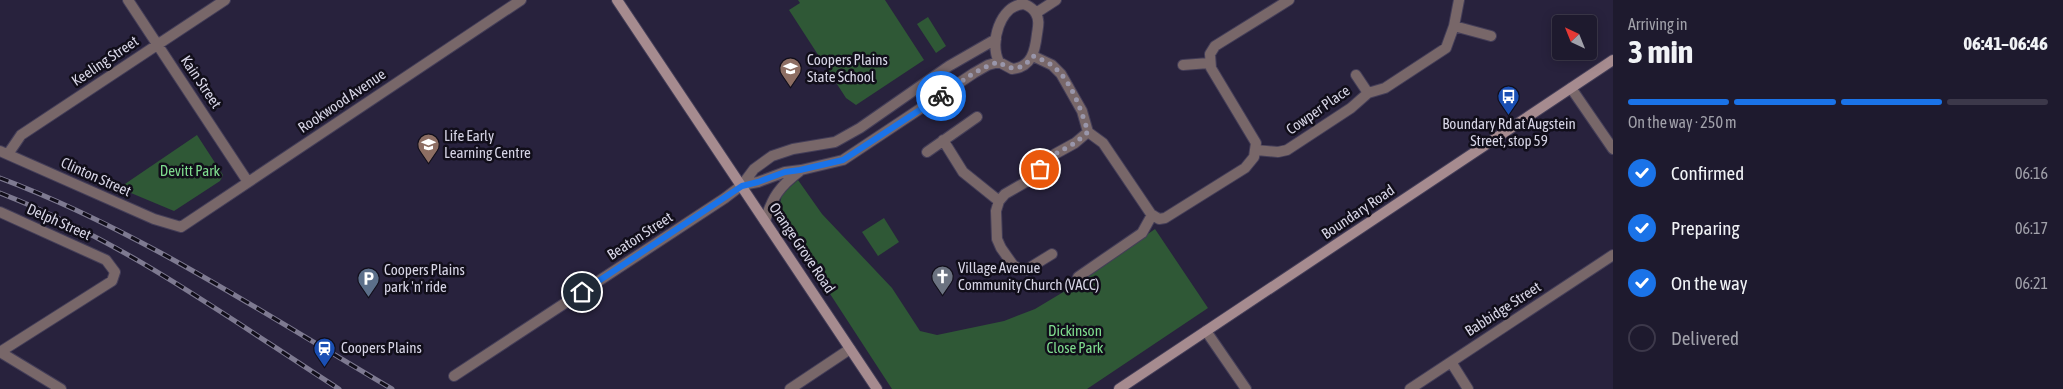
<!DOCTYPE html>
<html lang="en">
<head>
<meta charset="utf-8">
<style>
	body { margin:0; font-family:"Asap Condensed",sans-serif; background:#2b273a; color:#f1f3f6; height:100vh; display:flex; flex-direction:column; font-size:19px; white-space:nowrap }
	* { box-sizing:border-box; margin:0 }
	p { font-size:16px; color:#a1a1aa }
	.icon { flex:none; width:28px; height:28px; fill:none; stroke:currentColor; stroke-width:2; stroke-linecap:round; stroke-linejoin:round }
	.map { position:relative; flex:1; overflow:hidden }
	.sheet { display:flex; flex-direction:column; background:#1e1a2e; width:450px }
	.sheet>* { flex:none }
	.needle { width:32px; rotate:317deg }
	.fabs { position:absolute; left:1552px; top:15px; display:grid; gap:10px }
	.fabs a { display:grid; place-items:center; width:45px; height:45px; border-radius:5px; background:#1e1a2e; box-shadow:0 2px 12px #0003,0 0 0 1px #3c384a; font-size:25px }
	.pin { position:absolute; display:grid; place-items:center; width:42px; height:42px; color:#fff; margin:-21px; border:2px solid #fff; border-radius:50%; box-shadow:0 1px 5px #0007 }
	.courier { position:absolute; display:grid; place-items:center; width:50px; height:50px; margin:-25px; border:4px solid #1a73e8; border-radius:50%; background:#fff; color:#222; box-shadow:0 1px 6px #0007 }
	.headline em { font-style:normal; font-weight:700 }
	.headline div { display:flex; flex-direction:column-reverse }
	.headline { display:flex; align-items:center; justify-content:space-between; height:85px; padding:0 15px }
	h1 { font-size:32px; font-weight:700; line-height:38px }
	.bar { display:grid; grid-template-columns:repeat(4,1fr); gap:8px 5px; align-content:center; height:60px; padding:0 15px }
	.bar i { height:6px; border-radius:4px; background:#3c384a }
	.bar .current { background:#1a73e8 }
	.bar p { grid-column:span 4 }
	ol { padding:0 15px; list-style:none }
	li { display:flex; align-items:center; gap:15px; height:55px }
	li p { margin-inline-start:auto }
	li .icon { padding:5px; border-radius:50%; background:#1a73e8; color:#fff; stroke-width:4 }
	li:last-child { color:#a1a1aa }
	li i { width:28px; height:28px; border:2px solid #3c384a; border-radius:50% }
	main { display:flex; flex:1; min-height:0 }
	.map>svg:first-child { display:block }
	.green { fill:#2f5836 }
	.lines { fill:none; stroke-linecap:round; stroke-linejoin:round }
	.minor-casing { stroke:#443e58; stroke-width:12 }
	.secondary-casing { stroke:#443e58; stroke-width:12 }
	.minor { stroke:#786769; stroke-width:10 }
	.secondary { stroke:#a68b8f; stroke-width:10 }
	.rail-casing { stroke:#7e7a91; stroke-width:5 }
	.rail { stroke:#110e1a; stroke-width:3; stroke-dasharray:9; stroke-linecap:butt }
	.done { stroke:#9996aa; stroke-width:5; stroke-dasharray:0 9 }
	.route { stroke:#1a73e8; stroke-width:6 }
	.labels { text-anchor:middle; stroke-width:5; stroke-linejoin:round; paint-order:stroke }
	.poi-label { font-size:15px; fill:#d6d4e5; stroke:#110e1a; text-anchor:start }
	.street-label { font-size:15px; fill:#d6d4e5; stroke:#110e1a }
	.park-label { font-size:15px; fill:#7fdc8e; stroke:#110e1a }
</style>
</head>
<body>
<main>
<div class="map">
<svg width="1613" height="389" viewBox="0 0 1613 389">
	<rect width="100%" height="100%" fill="#28223d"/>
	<!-- green -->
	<path class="green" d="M798 0H885L924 60 856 105 846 98 789 10 800 3Z
		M928 17 946 46 936 53 917 24Z
		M197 135 223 175 220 181 174 211 119 188Z
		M798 180 822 214 892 288 920 331 937 335 1004 321 1035 309 1075 285 1155 229 1208 308 1087 389H892L778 214 782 194Z
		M884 218 899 242 878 256 862 232Z"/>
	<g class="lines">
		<defs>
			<path id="minor" d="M128 0 248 182
				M1024 4C1029 6 1034 9 1036 14 1040 20 1038 27 1037 34 1035 51 1032 67 1012 69L999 62C989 43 1000 5 1024 4Z
				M1036 13 1056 0
				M1454 26 1491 36
				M1033 56 1052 65 1061 74 1082 111 1088 132 1103 143 1151 214 1159 219 1165 218 1245 168 1254 157 1256 143 1211 68 1210 54 1215 46 1289 0
				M1183 65 1209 63
				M1356 75 1368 93
				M1571 88 1613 149
				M943 140 963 172 999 201
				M1256 150 1278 152 1287 150 1351 108 1368 93 1385 88 1446 48 1454 26 1459 0
				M0 151 154 219 181 227 521 0
				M927 152 977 117
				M8 154 21 135 225 0
				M742 185 758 182 785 172 801 170 843 160 974 73 988 65 999 62
				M0 212 106 260 115 272 112 281 0 352
				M765 221C772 197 780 186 800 171
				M1052 254 1026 270 1019 269 1013 265 1001 248 997 239 996 211 999 201 1005 194 1031 179 1055 154 1075 143 1088 132
				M1078 277 1142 233 1152 215
				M1206 331 1246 389
				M0 352 61 389
				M1451 362 1468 389
				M454 376 725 198 742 185 754 169 772 156 793 149 835 142 860 128 949 66 996 39
				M790 389 850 349
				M1410 389 1613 255"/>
			<path id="secondary" d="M617 0 877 389
				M1119 389 1613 60"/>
		</defs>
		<!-- minor casing -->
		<use href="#minor" class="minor-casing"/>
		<!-- secondary casing -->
		<use href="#secondary" class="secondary-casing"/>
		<!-- minor -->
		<use href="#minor" class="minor"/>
		<!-- secondary -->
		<use href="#secondary" class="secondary"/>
		<defs>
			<path id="rail" d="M0 178C139 230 264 314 392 389
				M0 193C122 240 230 319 339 389"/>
		</defs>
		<!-- rail casing -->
		<use href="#rail" class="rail-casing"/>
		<!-- rail -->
		<use href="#rail" class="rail"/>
	</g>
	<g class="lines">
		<!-- done -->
		<path class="done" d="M941 96C960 83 977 68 999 62 1013 72 1023 69 1033 56 1040 59 1048 62 1054 67 1072 82 1081 110 1088 132L1075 143 1055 154 1040 169"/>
		<!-- route -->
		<path class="route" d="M582 292 742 186 758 182 785 172 800 170 843 160 941 96"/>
	</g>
	<!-- icons -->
	<defs>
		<symbol id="school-pin" viewBox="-11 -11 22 30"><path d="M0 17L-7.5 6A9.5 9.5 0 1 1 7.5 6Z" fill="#8d6e63" stroke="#110e1a"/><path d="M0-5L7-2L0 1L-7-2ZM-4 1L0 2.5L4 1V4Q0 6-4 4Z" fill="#fff"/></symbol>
		<symbol id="bus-pin" viewBox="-11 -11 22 30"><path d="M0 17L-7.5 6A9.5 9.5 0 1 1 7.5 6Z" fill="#1a4fb4" stroke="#110e1a"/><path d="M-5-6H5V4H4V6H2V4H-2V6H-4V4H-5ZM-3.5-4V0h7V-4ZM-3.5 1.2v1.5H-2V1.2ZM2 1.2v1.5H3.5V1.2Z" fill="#fff"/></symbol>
		<symbol id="church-pin" viewBox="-11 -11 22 30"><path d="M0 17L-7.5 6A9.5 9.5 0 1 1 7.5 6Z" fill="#6b7280" stroke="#110e1a"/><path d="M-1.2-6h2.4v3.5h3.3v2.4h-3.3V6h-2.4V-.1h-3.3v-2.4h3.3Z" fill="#fff"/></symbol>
		<symbol id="parking-pin" viewBox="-11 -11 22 30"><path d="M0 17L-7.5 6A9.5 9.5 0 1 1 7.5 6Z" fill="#5c6f8a" stroke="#110e1a"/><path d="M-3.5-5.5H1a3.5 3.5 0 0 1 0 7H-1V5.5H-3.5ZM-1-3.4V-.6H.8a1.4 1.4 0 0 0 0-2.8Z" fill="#fff"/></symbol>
		<symbol id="station-pin" viewBox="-11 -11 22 30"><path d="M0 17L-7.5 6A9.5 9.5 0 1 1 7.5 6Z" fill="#1a4fb4" stroke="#110e1a"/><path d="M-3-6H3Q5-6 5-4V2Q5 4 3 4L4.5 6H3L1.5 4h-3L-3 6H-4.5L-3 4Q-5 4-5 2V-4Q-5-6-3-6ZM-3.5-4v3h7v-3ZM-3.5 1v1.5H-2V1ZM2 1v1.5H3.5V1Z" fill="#fff"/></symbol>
	</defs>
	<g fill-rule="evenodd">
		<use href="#school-pin" x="778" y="56" width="25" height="34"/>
		<use href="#bus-pin" x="1496" y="84" width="25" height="34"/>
		<use href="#school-pin" x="416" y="132" width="25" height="34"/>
		<use href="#church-pin" x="930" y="264" width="25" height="34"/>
		<use href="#parking-pin" x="356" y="266" width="25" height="34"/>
		<use href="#station-pin" x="312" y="336" width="25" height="34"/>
	</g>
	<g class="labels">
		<!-- poi labels -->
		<g class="poi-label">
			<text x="807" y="65">Coopers Plains<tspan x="807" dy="17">State School</tspan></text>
			<text x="1509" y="129" text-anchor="middle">Boundary Rd at Augstein<tspan x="1509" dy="17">Street, stop 59</tspan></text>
			<text x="444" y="141">Life Early<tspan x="444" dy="17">Learning Centre</tspan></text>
			<text x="958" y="273">Village Avenue<tspan x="958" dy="17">Community Church (VACC)</tspan></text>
			<text x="384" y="275">Coopers Plains<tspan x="384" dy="17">park 'n' ride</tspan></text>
			<text x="341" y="353">Coopers Plains</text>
		</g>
		<!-- street labels -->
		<g class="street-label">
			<text transform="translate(105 61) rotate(-34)" y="5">Keeling Street</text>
			<text transform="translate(201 82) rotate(56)" y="5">Kain Street</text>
			<text transform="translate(342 101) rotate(-34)" y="5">Rookwood Avenue</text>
			<text transform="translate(1318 110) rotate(-35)" y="5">Cowper Place</text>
			<text transform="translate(96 177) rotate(24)" y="5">Clinton Street</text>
			<text transform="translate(1358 212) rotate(-34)" y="5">Boundary Road</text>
			<text transform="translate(59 222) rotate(24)" y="5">Delph Street</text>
			<text transform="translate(640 236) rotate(-33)" y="5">Beaton Street</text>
			<text transform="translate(802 248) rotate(56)" y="5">Orange Grove Road</text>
			<text transform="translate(1503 309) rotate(-33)" y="5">Babbidge Street</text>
		</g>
		<!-- park labels -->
		<g class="park-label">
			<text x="190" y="176">Devitt Park</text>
			<text x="1075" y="336">Dickinson<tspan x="1075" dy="17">Close Park</tspan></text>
		</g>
	</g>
</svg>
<div class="fabs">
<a><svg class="needle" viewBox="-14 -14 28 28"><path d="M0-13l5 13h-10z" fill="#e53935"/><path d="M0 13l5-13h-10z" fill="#a1a1aa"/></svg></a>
</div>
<div class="pin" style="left:1040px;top:169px;background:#ea580c"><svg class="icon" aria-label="bag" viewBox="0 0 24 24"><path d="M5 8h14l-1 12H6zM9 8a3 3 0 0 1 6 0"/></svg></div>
<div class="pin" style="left:582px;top:292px;background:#1f2937"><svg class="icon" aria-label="home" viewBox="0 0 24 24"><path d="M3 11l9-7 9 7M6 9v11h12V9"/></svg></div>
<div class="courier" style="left:941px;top:96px"><svg class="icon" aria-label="bike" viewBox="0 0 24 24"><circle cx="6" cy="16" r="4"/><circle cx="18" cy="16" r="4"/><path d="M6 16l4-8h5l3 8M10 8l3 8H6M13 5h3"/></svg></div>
</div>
<section class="sheet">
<div class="headline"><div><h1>3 min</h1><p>Arriving in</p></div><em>06:41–06:46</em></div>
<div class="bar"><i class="current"></i><i class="current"></i><i class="current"></i><i></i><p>On the way · 250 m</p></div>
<ol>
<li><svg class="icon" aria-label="check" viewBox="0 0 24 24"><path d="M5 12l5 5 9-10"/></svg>Confirmed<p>06:16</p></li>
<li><svg class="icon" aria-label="check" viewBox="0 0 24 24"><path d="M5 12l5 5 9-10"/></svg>Preparing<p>06:17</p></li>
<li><svg class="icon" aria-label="check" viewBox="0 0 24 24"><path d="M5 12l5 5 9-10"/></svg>On the way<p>06:21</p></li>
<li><i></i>Delivered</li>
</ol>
</section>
</main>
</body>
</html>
